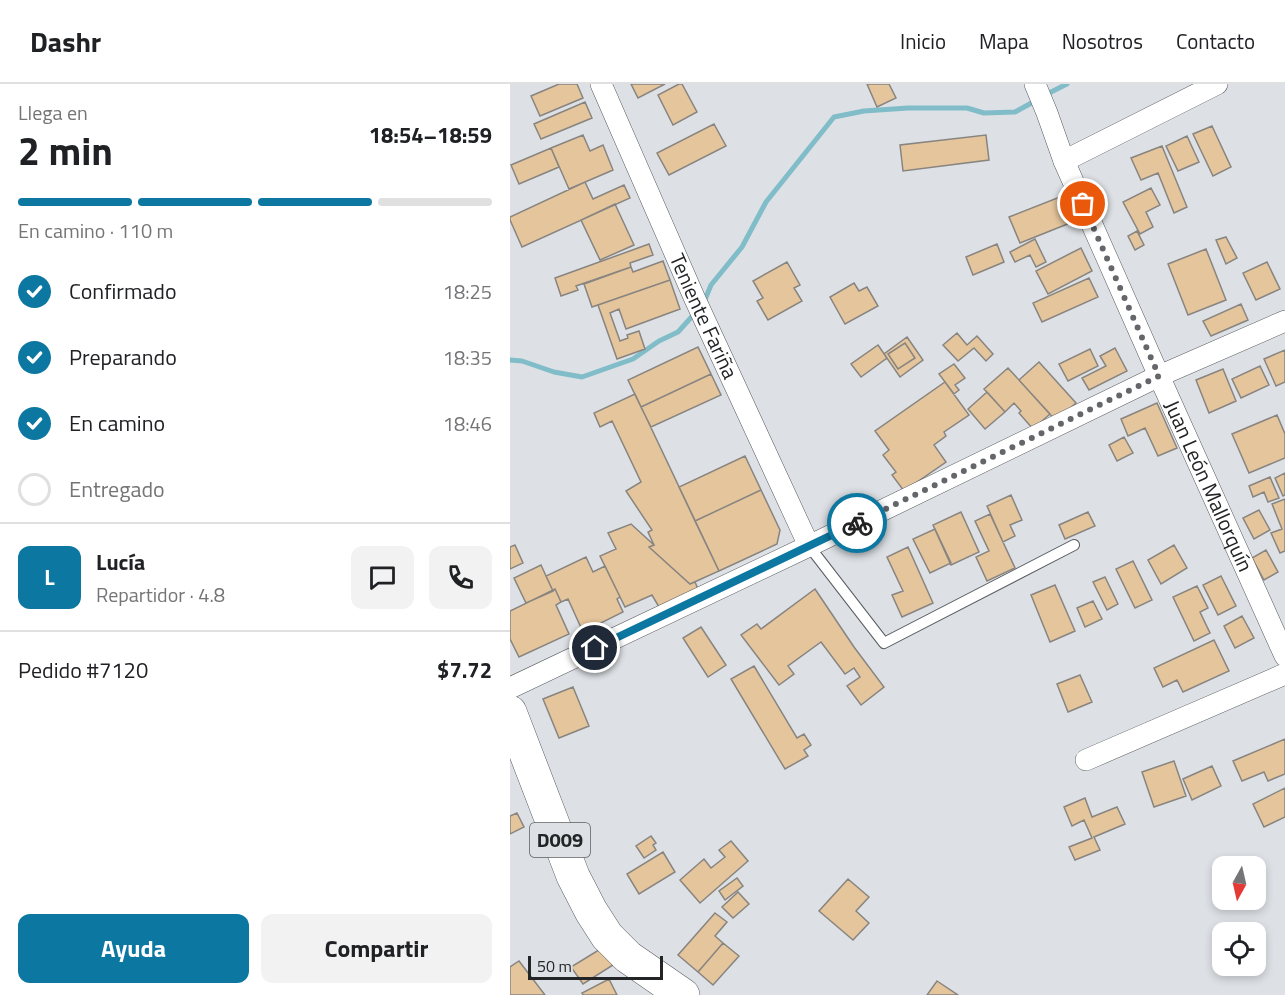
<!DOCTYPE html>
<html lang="es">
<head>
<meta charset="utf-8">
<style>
	body { margin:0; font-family:"Titillium Web",sans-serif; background:#f2f2f2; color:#202124; height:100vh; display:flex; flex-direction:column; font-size:22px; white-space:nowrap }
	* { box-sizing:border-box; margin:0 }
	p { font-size:20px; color:#757577 }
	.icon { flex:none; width:33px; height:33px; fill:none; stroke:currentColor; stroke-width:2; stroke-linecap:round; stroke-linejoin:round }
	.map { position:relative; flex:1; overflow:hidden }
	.side { display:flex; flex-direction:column; background:#fff; width:510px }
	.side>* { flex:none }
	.needle { width:39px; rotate:188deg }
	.controls { position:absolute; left:702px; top:772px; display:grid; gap:12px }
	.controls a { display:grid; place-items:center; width:54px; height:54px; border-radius:12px; background:#fff; box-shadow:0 3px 9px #0003; font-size:30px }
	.scale { position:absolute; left:18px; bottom:15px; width:135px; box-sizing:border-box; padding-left:6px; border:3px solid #232426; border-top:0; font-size:16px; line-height:21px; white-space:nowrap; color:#232426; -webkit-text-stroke:4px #dde1e5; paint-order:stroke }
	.pin { position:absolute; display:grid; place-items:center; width:51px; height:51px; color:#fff; margin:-26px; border:3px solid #fff; border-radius:50%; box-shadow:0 2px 6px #0007 }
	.courier { position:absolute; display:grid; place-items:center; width:60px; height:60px; margin:-30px; border:4px solid #0c77a1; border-radius:50%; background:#fff; color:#222; box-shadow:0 2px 8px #0007 }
	.head em { font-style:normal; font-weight:700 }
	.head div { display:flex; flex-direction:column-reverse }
	.head { display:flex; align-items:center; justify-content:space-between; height:102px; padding:0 18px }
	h1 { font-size:39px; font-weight:700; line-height:45px }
	.bar { display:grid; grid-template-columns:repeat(4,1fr); gap:9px 6px; align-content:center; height:72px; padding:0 18px }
	.bar i { height:8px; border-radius:4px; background:#e0e0e0 }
	.bar .active { background:#0c77a1 }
	.bar p { grid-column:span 4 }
	.line { display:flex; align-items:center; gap:15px; padding:0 18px; border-top:2px solid #e0e0e0 }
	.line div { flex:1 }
	.round { display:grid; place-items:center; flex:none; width:63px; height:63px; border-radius:12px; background:#f2f2f2 }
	ol { padding:0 18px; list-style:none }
	li { display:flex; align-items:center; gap:18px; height:66px }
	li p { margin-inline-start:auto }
	li .icon { padding:6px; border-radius:50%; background:#0c77a1; color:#fff; stroke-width:4 }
	li:last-child { color:#757577 }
	li i { width:33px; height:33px; border:3px solid #e0e0e0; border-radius:50% }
	.action { display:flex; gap:12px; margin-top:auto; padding:12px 18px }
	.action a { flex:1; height:69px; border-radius:12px; background:#0c77a1; color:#fff; font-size:24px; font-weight:700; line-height:69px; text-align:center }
	.action a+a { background:#f2f2f2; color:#202124 }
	header { display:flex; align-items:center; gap:36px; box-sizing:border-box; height:84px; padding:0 30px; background:#fff; border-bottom:2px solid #e0e0e0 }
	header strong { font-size:28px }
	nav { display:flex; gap:33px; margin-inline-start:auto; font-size:21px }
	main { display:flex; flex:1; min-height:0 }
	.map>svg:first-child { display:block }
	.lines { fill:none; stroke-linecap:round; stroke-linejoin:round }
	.stream { stroke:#81bdc8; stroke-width:5 }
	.building { fill:#e4c59c; stroke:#888480; stroke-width:1.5 }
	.service-casing { stroke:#585b5f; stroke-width:12 }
	.minor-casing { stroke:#585b5f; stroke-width:22 }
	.primary-casing { stroke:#585b5f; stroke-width:34 }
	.service { stroke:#fff; stroke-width:10 }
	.minor { stroke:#fff; stroke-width:21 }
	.primary { stroke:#fff; stroke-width:33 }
	.done { stroke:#646669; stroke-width:6; stroke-dasharray:0 10.8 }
	.route { stroke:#0c77a1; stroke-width:8 }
	.labels { text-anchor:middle; stroke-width:4.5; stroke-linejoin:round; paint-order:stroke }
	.shield { fill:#dde1e5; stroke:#5b5d5f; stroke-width:1.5 }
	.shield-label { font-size:20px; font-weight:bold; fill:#232426 }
	.street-label { font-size:21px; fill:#232426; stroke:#dde1e5 }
</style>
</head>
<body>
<header>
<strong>Dashr</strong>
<nav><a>Inicio</a><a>Mapa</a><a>Nosotros</a><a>Contacto</a></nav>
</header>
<main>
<section class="side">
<div class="head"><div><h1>2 min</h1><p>Llega en</p></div><em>18:54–18:59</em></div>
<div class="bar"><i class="active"></i><i class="active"></i><i class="active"></i><i></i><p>En camino · 110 m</p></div>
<ol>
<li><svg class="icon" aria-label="check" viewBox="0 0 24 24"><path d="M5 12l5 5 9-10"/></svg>Confirmado<p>18:25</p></li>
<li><svg class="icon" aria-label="check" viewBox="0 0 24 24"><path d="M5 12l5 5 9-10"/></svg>Preparando<p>18:35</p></li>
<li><svg class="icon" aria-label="check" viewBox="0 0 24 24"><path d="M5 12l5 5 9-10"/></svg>En camino<p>18:46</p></li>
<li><i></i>Entregado</li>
</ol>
<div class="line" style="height:108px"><b class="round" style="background:#0c77a1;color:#fff">L</b><div><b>Lucía</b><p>Repartidor · 4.8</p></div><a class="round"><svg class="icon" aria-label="chat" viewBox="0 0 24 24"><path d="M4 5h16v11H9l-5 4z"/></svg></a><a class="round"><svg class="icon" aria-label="phone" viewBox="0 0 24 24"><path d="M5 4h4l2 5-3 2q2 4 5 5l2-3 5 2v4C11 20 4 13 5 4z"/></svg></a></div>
<div class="line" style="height:78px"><div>Pedido #7120</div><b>$7.72</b></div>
<div class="action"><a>Ayuda</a><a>Compartir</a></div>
</section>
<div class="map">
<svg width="775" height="911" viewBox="0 0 775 911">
	<rect width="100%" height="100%" fill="#dde1e5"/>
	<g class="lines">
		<!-- stream -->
		<path class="stream" d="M535 11 557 0
			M194 218 201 201 232 163 256 118 324 33 354 27 398 24H457L474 29 505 28 527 16
			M0 276 12 277 44 288 72 293 123 275 149 257 168 248 186 228"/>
	</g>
	<!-- building -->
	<path class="building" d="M49 0H67L73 14 30 32 21 12Z
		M121 0H155L128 14Z
		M169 0H172L187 28 163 41 148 11Z
		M357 0H379L386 14 367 23Z
		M75 18 82 34 31 55 24 40Z
		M204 40 216 62 159 91 147 69Z
		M702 42 721 83 703 92 683 50Z
		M73 51 80 67 93 61 103 86 59 105 41 64Z
		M476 51 479 76 393 87 390 61Z
		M677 52 689 78 668 87 656 62Z
		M652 62 677 123 664 129 648 89 631 96 621 74Z
		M41 64 49 83 9 100 1 81Z
		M75 98 83 115 114 101 120 114 12 163 0 136V133Z
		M641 104 650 121 636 128 643 143 630 150 613 118Z
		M555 111 565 137 510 159 499 133Z
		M105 120 124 161 90 176 71 136Z
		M627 147 634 161 625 166 618 152Z
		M716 153 727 174 716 180 706 156Z
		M525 155 536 178 526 183 520 171 505 178 500 168Z
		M139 160 143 171 120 179 121 183 66 202 68 206 51 212 45 194Z
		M487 160 494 178 463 191 456 173Z
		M571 164 582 187 538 210 526 187Z
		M696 165 716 216 678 231 658 180Z
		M153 177 160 196 82 223 74 200 121 183 123 188Z
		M277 178 290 201 284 204 292 217 258 236 247 217 253 214 243 197Z
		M757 178 770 205 746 216 733 189Z
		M579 194 588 213 532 238 523 219Z
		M160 196 170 225 116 245 109 225 100 229 110 257 118 254 117 251 129 247 135 265 107 275 88 221Z
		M344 199 349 207 357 203 368 222 335 240 320 213Z
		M731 220 738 236 701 252 693 237Z
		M447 249 457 261 467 252 483 270 476 277 464 264 448 277 433 261Z
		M397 253 413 276 390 293 374 270Z
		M395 259 405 274 388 285 378 270Z
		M368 261 377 274 351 293 341 280Z
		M188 263 201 290 131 323 118 296Z
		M605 264 617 287 579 306 572 294 596 282 590 272Z
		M580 265 588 282 558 297 549 280Z
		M775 266V298L766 302 754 275Z
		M529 278 566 319 546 337 509 296Z
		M444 280 455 294 445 301 449 306 444 310 429 290Z
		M750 282 759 301 731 314 722 295Z
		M498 284 540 330 523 345 509 329 511 327 504 319 495 328 474 305Z
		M713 285 726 317 699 329 686 296Z
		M201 290 211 311 141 343 131 323Z
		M435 298 459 331 434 348 436 352 424 361 436 378 394 407 382 391 386 388 373 371 379 366 365 347Z
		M477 308 495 328 475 345 458 325Z
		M125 310 209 487 180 500 139 463 144 461 138 448 142 446 116 407 131 398 102 337 90 343 84 329Z
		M647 319 667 364 648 372 635 344 618 352 611 335Z
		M767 331 775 350V374L739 389 722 350Z
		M614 353 623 369 607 377 599 361Z
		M235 372 251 406 185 437 169 403Z
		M775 389V411L773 412 765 394Z
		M760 393 769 414 758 418 754 408 743 413 739 402Z
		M251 406 270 446 267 460 209 487 185 437Z
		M501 411 512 436 500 441 505 452 493 458 477 422Z
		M775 415V467L770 469 761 449 772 445 762 420Z
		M749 426 760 446 744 455 733 434Z
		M451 428 469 468 441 481 423 441Z
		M578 428 585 442 555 455 549 441Z
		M480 430 505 484 477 497 466 473 479 467 465 437Z
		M121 440 144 461 139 463 180 500 185 498 188 505 149 523 142 511 115 523 90 472 106 465 98 449Z
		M425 445 441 479 420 489 403 455Z
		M5 461 13 479 0 485V463Z
		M664 461 677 484 651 500 638 476Z
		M398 463 423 519 392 533 382 511 393 507 377 473Z
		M756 466 768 488 754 496 742 474Z
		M76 473 83 488 95 482 110 513 107 515 113 528 73 548 58 515 51 518 45 505 43 507 36 492Z
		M623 477 642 516 625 524 606 485Z
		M31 481 43 507 16 519 4 494Z
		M711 492 726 522 708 531 693 501Z
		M595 493 608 520 597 526 583 498Z
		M545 501 565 547 540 558 521 511Z
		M687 502 698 524 690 528 700 549 684 557 663 513Z
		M45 505 51 518 46 521 59 550 9 573 0 555V527Z
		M305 505 344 563 374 603 351 621 337 602 350 593 344 584 335 590 311 558 278 582 284 590 269 601 231 551 247 540 251 545Z
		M583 517 592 535 575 543 567 524Z
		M732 532 744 554 725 564 714 542Z
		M191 543 216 581 198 593 173 554Z
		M704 556 719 587 673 608 667 596 653 603 644 584Z
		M244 582 287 654 294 650 301 661 294 666 298 672 275 685 221 595Z
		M570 591 582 618 558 628 547 600Z
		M63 603 79 642 49 654 33 615Z
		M775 655V690L758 697 754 688 732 697 723 677Z
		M664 677 676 712 644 723 632 688Z
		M702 682 711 702 682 716 673 695Z
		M775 704V733L754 743 743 720Z
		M575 714 582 733 607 723 615 740 584 753 590 766 565 776 559 763 582 754 574 736 562 742 554 723Z
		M7 729 14 743 0 750V732Z
		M141 752 146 759 143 761 146 766 134 774 126 762Z
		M221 757 238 777 190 819 170 796 194 775 201 784 215 773 209 766Z
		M153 768 165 788 129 810 117 790Z
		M227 794 233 802 215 816 209 807Z
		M338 795 359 813 346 827 359 839 343 856 309 827Z
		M228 808 239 820 223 834 212 823Z
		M205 829 217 838 205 852 213 859 188 888 168 871Z
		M213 859 229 872 203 901 188 888Z
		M92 864 103 881 73 900 61 883Z
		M9 877 35 911H0V883Z
		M99 895 107 911H73L72 909Z
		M427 897 448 911H417Z"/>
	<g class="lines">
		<defs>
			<path id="service" d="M299 462 374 559 564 461"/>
			<g id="minor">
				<path id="s1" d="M91 0 184 213 299 462"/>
				<path id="s2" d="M525 0 537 29 554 77 649 292 775 572"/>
				<path d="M554 77 707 0"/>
				<path d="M0 604 299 462 649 292 775 237"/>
				<path d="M576 676 775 590"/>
			</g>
			<path id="primary" d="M0 628 63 792 81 827 97 852 118 873 173 911"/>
		</defs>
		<!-- service casing -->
		<use href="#service" class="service-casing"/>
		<!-- minor casing -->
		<use href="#minor" class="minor-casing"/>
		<!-- primary casing -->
		<use href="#primary" class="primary-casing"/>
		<!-- service -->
		<use href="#service" class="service"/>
		<!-- minor -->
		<use href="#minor" class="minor"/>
		<!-- primary -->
		<use href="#primary" class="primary"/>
	</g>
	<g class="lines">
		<!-- done -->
		<path class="done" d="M347 439 649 292 573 120"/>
		<!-- route -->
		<path class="route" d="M85 564 347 439"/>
	</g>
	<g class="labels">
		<!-- shield labels -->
		<rect class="shield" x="20" y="739" width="60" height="34" rx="4.5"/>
		<g class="shield-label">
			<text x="50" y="763">D009</text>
		</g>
		<!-- street labels -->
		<g class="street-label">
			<text dy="7" stroke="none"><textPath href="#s1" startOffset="254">Teniente Fariña</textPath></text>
			<text dy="7" stroke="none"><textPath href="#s2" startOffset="438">Juan León Mallorquín</textPath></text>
		</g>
	</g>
</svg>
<div class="controls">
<a><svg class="needle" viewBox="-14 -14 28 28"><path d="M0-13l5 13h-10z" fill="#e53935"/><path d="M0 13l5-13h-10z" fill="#757577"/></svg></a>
<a><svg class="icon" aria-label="locate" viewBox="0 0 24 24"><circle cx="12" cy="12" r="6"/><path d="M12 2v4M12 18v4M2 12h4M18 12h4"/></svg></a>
</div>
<div class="scale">50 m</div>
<div class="pin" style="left:573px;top:120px;background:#ea580c"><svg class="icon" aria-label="bag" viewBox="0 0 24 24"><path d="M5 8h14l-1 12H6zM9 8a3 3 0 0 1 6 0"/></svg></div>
<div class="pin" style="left:85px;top:564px;background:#1f2937"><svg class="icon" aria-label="home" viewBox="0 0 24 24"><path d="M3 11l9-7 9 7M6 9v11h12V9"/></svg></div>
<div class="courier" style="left:347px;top:439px"><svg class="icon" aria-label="bike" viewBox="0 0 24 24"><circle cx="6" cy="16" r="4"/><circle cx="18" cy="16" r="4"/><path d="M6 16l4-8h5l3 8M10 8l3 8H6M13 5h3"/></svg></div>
</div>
</main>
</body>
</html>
